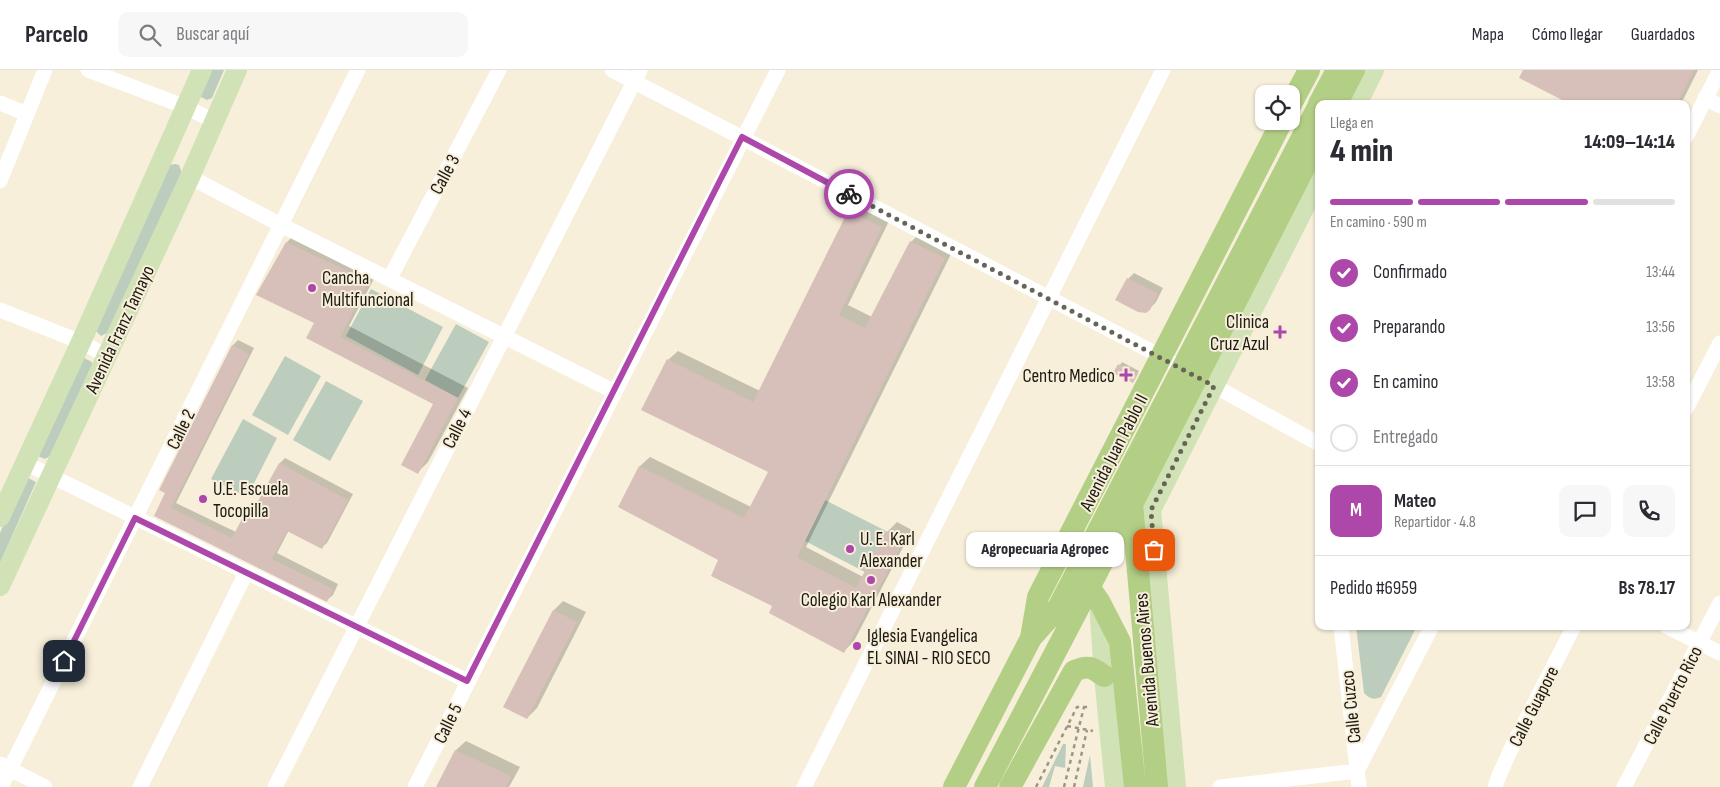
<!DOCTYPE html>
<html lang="es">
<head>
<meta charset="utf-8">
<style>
	body { margin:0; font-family:"Sofia Sans Condensed",sans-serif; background:#f7f7f7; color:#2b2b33; height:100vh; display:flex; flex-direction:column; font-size:19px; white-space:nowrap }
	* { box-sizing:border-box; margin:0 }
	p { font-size:16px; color:#7c7c81 }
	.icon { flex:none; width:28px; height:28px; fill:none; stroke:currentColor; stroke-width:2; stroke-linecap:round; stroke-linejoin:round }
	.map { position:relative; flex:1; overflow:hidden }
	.drawer { position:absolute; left:1315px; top:30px; width:375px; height:530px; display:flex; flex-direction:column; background:#fff; border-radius:10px; box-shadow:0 1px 4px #0004 }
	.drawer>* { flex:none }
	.buttons { position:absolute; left:1255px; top:15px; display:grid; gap:10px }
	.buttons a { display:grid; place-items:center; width:45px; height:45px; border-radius:10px; background:#fff; box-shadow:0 1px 4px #0004; font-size:25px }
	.pin { position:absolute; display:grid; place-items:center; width:42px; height:42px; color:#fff; margin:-21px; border-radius:10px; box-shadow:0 2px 8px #0006 }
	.courier { position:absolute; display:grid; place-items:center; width:50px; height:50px; margin:-25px; border:4px solid #ad47aa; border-radius:50%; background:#fff; color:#222; box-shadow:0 1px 6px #0007 }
	.bubble { position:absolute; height:35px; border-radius:10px; background:#fff; box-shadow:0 1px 4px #0004; font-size:16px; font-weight:800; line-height:35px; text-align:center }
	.summary em { font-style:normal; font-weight:800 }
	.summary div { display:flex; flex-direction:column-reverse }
	.summary { display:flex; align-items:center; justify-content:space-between; height:85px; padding:0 15px }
	h1 { font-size:32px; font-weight:800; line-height:38px }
	.bar { display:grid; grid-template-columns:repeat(4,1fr); gap:8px 5px; align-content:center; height:60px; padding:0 15px }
	.bar i { height:6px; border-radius:4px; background:#e1e1e2 }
	.bar .on { background:#ad47aa }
	.bar p { grid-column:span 4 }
	.line { display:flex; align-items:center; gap:12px; padding:0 15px; border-top:1px solid #e1e1e2 }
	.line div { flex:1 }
	.round { display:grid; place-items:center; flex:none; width:52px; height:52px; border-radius:10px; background:#f7f7f7 }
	ol { padding:0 15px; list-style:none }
	li { display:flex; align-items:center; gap:15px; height:55px }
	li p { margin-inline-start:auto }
	li .icon { padding:5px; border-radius:50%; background:#ad47aa; color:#fff; stroke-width:4 }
	li:last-child { color:#7c7c81 }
	li i { width:28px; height:28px; border:2px solid #e1e1e2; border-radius:50% }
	header { display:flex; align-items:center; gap:30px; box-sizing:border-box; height:70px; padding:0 25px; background:#fff; border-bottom:1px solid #e1e1e2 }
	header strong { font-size:24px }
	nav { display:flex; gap:28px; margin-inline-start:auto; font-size:18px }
	.search { width:350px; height:45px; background:#f7f7f7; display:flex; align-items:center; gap:12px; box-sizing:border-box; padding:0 18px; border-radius:10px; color:#7c7c81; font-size:19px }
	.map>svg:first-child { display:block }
	.green { fill:#bccdbe }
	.shadow { fill:#0003 }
	.building { fill:#d8c0ba }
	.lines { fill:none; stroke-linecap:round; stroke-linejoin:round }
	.path { stroke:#9c9687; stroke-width:2.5; stroke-dasharray:4 4; stroke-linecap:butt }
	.minor { stroke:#fff; stroke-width:15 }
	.major { stroke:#d1e2b6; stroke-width:20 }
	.highway { stroke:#b3cf85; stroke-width:22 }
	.done { stroke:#696458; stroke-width:5; stroke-dasharray:0 9 }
	.route { stroke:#ad47aa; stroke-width:6 }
	.poi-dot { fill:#ad47aa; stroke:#f7efda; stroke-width:2 }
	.labels { text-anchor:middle; stroke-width:4; stroke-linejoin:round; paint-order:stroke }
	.street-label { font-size:19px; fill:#1c1912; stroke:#f7efda }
	.poi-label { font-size:19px; fill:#1c1912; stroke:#f7efda; text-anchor:start }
</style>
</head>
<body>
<header>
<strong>Parcelo</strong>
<div class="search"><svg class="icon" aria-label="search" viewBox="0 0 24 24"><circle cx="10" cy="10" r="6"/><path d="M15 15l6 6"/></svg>Buscar aquí</div>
<nav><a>Mapa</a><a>Cómo llegar</a><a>Guardados</a></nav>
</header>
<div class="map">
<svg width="1720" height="717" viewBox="0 0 1720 717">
	<rect width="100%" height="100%" fill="#f7efda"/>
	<!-- green -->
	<path class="green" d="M211 0H224L212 28 207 30 201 27V22Z
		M175 94 179 95 182 103 107 263 101 266 96 261 170 95Z
		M371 219 443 257 418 305 346 266Z
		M456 254 489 272 458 328 425 310Z
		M285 286 321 306 288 365 252 345Z
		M84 288 92 292V295L50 386 45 389 38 386Z
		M326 311 363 331 330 391 293 370Z
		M243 349 277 368 247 427 211 409Z
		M28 408 36 412 0 493V463L24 409Z
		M825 430 886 461 865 502 805 471Z
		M1356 556H1417L1381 627C1373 630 1370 629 1364 623Z
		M1063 674H1066L1065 698 1055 696 1049 717H1042Z
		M1090 685 1093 717H1083Z"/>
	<!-- shadow -->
	<path class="shadow" d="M1525 0H1698L1681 34H1572Z
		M858 132 891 147 848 235 872 247 911 172 921 162 954 178 806 477 863 507 887 462 897 452 912 460 854 571 844 581 774 535 719 489 619 437 640 396 650 387 751 437 770 402 668 290 678 281 760 321 849 141Z
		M297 162 378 201 349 256 468 318 428 392 418 402 434 333 315 253 287 172Z
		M1134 203 1163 218 1156 232 1149 239 1128 209Z
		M238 270 254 278 176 433 236 462 248 440 254 434 257 436 280 393 285 388 353 424 327 473 321 478 289 460 277 483 338 514 333 525 327 530 155 446 233 275Z
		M1122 292 1139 301 1133 312 1115 303Z
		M563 531 586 542 537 638 527 648 505 636 554 540Z
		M466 671 520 697 509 717H437L456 680Z"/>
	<!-- building -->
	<path class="building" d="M1523 0H1694L1677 34H1570L1519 8Z
		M848 141 882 157 839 245 865 258 910 171 945 188 797 487 856 518 886 461 904 470 844 583 769 543 772 536 711 506 718 490 618 437 639 396 744 448 768 402 641 340 667 289 753 332Z
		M286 172 369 211 340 267 458 328 418 404 401 395 433 334 306 268 314 253 256 225Z
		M1127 208 1158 224 1150 240 1146 243 1138 242 1115 230Z
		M232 275 249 284 171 438 232 468 247 439 252 442 279 393 348 430 322 479 287 461 272 489 333 519 327 532 154 446 165 423 159 420Z
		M1118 294 1138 304 1133 313 1113 303Z
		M553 540 577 552 527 649 503 637Z
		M455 680 511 706 506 717H436Z"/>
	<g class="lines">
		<!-- path -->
		<path class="path" d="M1067 656 1093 661
			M1036 717 1077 637H1090
			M1064 717 1084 637
			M1074 717 1087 660"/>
		<!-- minor -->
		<path class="minor" d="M88 0 186 37 214 51
			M612 0 1162 287 1319 374
			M1705 28 1720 36
			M0 33 27 44
			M1686 67 1720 0
			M190 107 281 155 615 322
			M0 111 45 0
			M390 208 499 0
			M0 240 81 272 107 286
			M1686 339 1720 273
			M25 393 467 611
			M1341 556 1359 717
			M1666 556 1720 583
			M0 694 45 717
			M1357 701 1432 556
			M1 717 358 0
			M140 717 246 503
			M275 717 640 0
			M415 717 778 0
			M804 717 1163 0
			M1220 717 1357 701
			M1495 717 1498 708 1510 681 1574 556
			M1624 717 1720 533"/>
		<!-- major -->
		<path class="major" d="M1357 34 1374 0
			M0 447 81 272 202 0
			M0 516 190 107 237 0
			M1099 532 1104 606 1115 717
			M1176 717 1151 440 1319 109"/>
		<!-- highway -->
		<path class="highway" d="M1338 31 1354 0
			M1291 34 1309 0
			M1319 34 1337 0
			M1132 434 1157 717
			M1082 507 1099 531 1120 572 1135 717
			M1031 568 1058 538 1319 35
			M954 717 1031 568 1038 527 1282 51
			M985 717 1103 491 1319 69
			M1010 717 1074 601C1088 595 1092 597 1104 606"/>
	</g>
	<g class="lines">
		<!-- done -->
		<path class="done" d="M849 124 1214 316 1151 440 1154 480"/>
		<!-- route -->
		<path class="route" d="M64 591 135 448 467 611 742 67 849 124"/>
	</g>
	<!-- markers -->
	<g class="poi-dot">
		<circle cx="312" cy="218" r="5"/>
		<path d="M1277.5 254.5h5v5h5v5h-5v5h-5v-5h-5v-5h5z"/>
		<path d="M1123.5 297.5h5v5h5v5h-5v5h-5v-5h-5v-5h5z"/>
		<circle cx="203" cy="429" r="5"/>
		<circle cx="850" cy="479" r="5"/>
		<circle cx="871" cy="510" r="5"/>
		<circle cx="857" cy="576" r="5"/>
	</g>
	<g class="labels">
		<!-- street labels -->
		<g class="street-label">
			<text transform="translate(444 104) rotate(-62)" y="7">Calle 3</text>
			<text transform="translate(119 259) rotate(-65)" y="7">Avenida Franz Tamayo</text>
			<text transform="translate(456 358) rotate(-63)" y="7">Calle 4</text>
			<text transform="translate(180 359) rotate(-64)" y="7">Calle 2</text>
			<text transform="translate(1113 382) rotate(-63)" y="7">Avenida Juan Pablo II</text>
			<text transform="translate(1146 590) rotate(-95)" y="7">Avenida Buenos Aires</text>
			<text transform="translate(1672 625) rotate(-63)" y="7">Calle Puerto Rico</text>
			<text transform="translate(1533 636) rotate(-63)" y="7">Calle Guapore</text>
			<text transform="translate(1350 637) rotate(-96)" y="7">Calle Cuzco</text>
			<text transform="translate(447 653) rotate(-64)" y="7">Calle 5</text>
		</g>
		<!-- poi labels -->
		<g class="poi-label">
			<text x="322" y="214">Cancha<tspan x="322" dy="22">Multifuncional</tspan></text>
			<text x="1269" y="258" text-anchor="end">Clinica<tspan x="1269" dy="22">Cruz Azul</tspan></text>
			<text x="1115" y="312" text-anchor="end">Centro Medico</text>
			<text x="213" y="425">U.E. Escuela<tspan x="213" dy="22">Tocopilla</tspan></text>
			<text x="860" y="475">U. E. Karl<tspan x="860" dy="22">Alexander</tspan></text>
			<text x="871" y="536" text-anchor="middle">Colegio Karl Alexander</text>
			<text x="867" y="572">Iglesia Evangelica<tspan x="867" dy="22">EL SINAI - RIO SECO</tspan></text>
		</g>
	</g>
</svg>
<div class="buttons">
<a><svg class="icon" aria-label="locate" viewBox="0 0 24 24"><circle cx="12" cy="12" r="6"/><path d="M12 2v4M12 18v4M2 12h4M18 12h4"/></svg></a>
</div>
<div class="pin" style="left:1154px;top:480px;background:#ea580c"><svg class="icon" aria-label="bag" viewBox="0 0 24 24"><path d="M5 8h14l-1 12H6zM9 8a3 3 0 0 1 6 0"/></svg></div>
<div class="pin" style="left:64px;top:591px;background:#1f2937"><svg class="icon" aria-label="home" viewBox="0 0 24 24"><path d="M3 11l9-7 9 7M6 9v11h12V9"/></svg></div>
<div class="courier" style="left:849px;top:124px"><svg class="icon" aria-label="bike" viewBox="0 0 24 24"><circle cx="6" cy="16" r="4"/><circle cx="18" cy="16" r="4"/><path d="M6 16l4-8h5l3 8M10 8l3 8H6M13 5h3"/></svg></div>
<div class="bubble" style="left:966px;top:462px;width:158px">Agropecuaria Agropec</div>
<section class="drawer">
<div class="summary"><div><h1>4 min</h1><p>Llega en</p></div><em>14:09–14:14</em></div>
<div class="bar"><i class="on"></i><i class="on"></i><i class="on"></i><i></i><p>En camino · 590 m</p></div>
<ol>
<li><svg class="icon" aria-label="check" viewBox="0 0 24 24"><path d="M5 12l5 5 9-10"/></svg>Confirmado<p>13:44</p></li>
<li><svg class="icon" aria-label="check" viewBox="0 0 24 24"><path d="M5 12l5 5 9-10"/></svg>Preparando<p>13:56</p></li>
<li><svg class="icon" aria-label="check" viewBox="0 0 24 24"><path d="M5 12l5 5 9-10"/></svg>En camino<p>13:58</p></li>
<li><i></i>Entregado</li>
</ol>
<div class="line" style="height:90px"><b class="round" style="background:#ad47aa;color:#fff">M</b><div><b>Mateo</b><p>Repartidor · 4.8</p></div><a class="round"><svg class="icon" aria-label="chat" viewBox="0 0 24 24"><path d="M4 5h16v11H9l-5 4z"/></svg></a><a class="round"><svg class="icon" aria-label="phone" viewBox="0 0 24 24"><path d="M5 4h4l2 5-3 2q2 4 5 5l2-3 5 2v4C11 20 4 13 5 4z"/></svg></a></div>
<div class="line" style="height:65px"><div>Pedido #6959</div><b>Bs 78.17</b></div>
</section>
</div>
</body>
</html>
